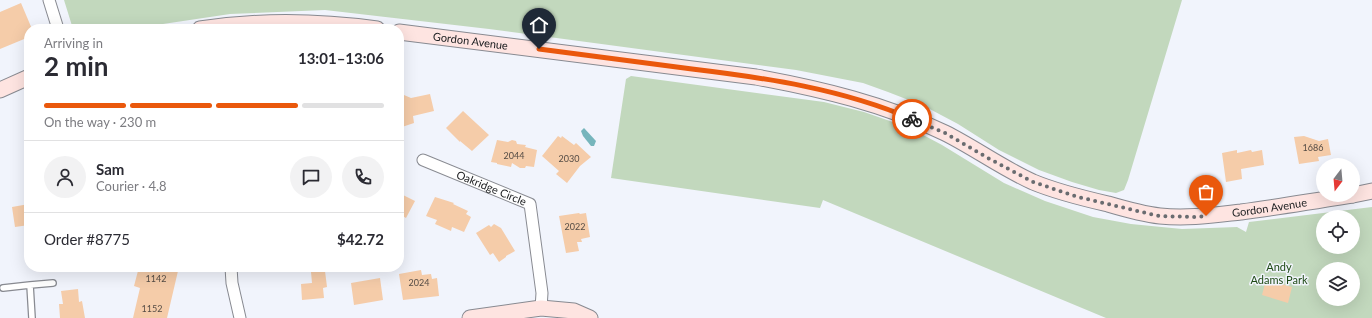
<!DOCTYPE html>
<html lang="en">
<head>
<meta charset="utf-8">
<style>
	body { margin:0; font-family:Lato,sans-serif; background:#f2f2f3; color:#2b2b33; height:100vh; display:flex; flex-direction:column; font-size:15px; white-space:nowrap }
	* { box-sizing:border-box; margin:0 }
	p { font-size:13px; color:#7c7c81 }
	.icon { flex:none; width:22px; height:22px; fill:none; stroke:currentColor; stroke-width:2; stroke-linecap:round; stroke-linejoin:round }
	.map { position:relative; flex:1; overflow:hidden }
	.side { position:absolute; left:24px; top:24px; width:380px; height:248px; display:flex; flex-direction:column; background:#fff; border-radius:16px; box-shadow:0 4px 16px #0002 }
	.side>* { flex:none }
	.needle { width:26px; rotate:196deg }
	.tools { position:absolute; left:1316px; top:158px; display:grid; gap:8px }
	.tools a { display:grid; place-items:center; width:44px; height:44px; border-radius:50%; background:#fff; box-shadow:0 4px 16px #0002; font-size:20px }
	.pin { position:absolute; display:grid; place-items:center; width:34px; height:34px; color:#fff; margin:-41px -17px; border-radius:50% 50% 50% 0; rotate:-45deg; box-shadow:0 0 4px #0007 }
	.pin .icon { rotate:45deg }
	.courier { position:absolute; display:grid; place-items:center; width:40px; height:40px; margin:-20px; border:3px solid #ea580c; border-radius:50%; background:#fff; color:#222; box-shadow:0 1px 5px #0007 }
	.summary em { font-style:normal; font-weight:700 }
	.summary div { display:flex; flex-direction:column-reverse }
	.summary { display:flex; align-items:center; justify-content:space-between; height:68px; padding:0 20px }
	h1 { font-size:26px; font-weight:700; line-height:30px }
	.bar { display:grid; grid-template-columns:repeat(4,1fr); gap:6px 4px; align-content:center; height:48px; padding:0 20px }
	.bar i { height:5px; border-radius:3px; background:#e1e1e2 }
	.bar .current { background:#ea580c }
	.bar p { grid-column:span 4 }
	.line { display:flex; align-items:center; gap:10px; padding:0 20px; border-top:1px solid #e1e1e2 }
	.line div { flex:1 }
	.round { display:grid; place-items:center; flex:none; width:42px; height:42px; border-radius:21px; background:#f2f2f3 }
	.map>svg:first-child { display:block }
	.green { fill:#c2d8bd; fill-rule:evenodd }
	.water { fill:#76b5bc }
	.building { fill:#f5cca9 }
	.lines { fill:none; stroke-linecap:round; stroke-linejoin:round }
	.lane-casing { stroke:#888a91; stroke-width:8 }
	.street-casing { stroke:#888a91; stroke-width:13 }
	.secondary-casing { stroke:#888a91; stroke-width:17 }
	.lane { stroke:#fff; stroke-width:5.5 }
	.street { stroke:#fff; stroke-width:11 }
	.secondary { stroke:#fee4e1; stroke-width:15 }
	.done { stroke:#696c70; stroke-width:4; stroke-dasharray:0 7.2 }
	.route { stroke:#ea580c; stroke-width:5 }
	.labels { text-anchor:middle; stroke-width:3; stroke-linejoin:round; paint-order:stroke }
	.number-label { font-size:9px; fill:#554c45 }
	.street-label { font-size:11px; fill:#202224; stroke:#f1f4fc }
	.park-label { font-size:11px; fill:#1e4a15; stroke:#f1f4fc }
</style>
</head>
<body>
<div class="map">
<svg width="1372" height="318" viewBox="0 0 1372 318">
	<rect width="100%" height="100%" fill="#f1f4fc"/>
	<!-- green -->
	<path class="green" d="M64 0H1182L1128 180 1124 190 1116 193 1099 190 1072 182 1039 170 999 150 958 124 924 106 888 92 863 83 796 70 489 29 325 10 230 14 163 24 142 29H73Z
		M631 76 824 102 864 112 910 128 942 145 1004 183 1045 201 1093 217 1131 224 1182 229 1237 227 1246 232 1249 222 1372 207V318H1106L823 200 820 208 611 178 626 79ZM1323 217H1353V247H1323ZM1323 269H1353V299H1323Z"/>
	<!-- water -->
	<path class="water" d="M584 128 596 141 594 146H591L583 136 581 131Z"/>
	<!-- building -->
	<path class="building" d="M21 3 32 29H29V37L0 49V12Z
		M430 94 434 111 413 116 414 123 402 127 401 125 399 126V101L401 100 404 95 411 98Z
		M463 111 489 135 472 151 460 141V142L446 128Z
		M558 136 561 138 562 136 574 145 576 143 591 157 580 166 567 183 556 174 559 171 542 156Z
		M1304 136 1319 141 1328 139 1331 155 1318 157 1319 161 1299 164 1294 137Z
		M497 140 508 142 512 140 516 141 517 144 526 145 525 147 537 150 534 167 526 166 525 168H520L512 163 511 167 497 164V163L491 162Z
		M1237 150V153L1251 150 1252 152 1262 150 1264 165 1241 169 1242 179 1226 182 1222 153Z
		M399 193 415 201 406 218 399 214Z
		M435 197 454 203 453 204 468 211 466 214 471 217 464 232 452 227 451 231 435 224 437 220 426 216Z
		M29 204V225L15 227 12 207Z
		M579 213 580 214 586 213 590 237 581 239 582 242H577L579 251 566 253 559 216Z
		M494 224 501 228 515 251 506 256V257L499 262 493 253 490 255 476 233 489 225 491 227Z
		M139 267H162L178 271 167 318H133L140 288 134 286Z
		M421 270 422 275 431 274 432 279 437 278 439 296 403 300 399 274Z
		M325 271 327 287 323 288 324 298 302 300 301 284 312 283 311 272Z
		M380 278 383 300 354 305 351 283Z
		M1266 280 1292 287 1288 303 1262 295Z
		M78 289 79 302 82 301 85 318H60L59 304H63L61 291Z"/>
	<g class="lines">
		<defs>
			<path id="lane" d="M30 285 53 283
				M3 288 30 285 32 318"/>
			<g id="street">
				<path d="M49 0 58 29"/>
				<path id="s1" d="M423 160 530 204 542 293 541 308"/>
				<path d="M231 267 232 283 240 318"/>
			</g>
			<g id="secondary">
				<path d="M200 29C258 20 319 21 377 29"/>
				<path id="s2" d="M399 32 756 77C821 89 885 104 945 133 975 148 1002 168 1033 182 1057 192 1082 198 1108 204 1125 209 1142 214 1160 216 1187 219 1214 215 1241 212 1278 207 1315 201 1352 195"/>
				<path d="M0 90 29 77"/>
				<path d="M1353 195 1372 191"/>
				<path d="M470 318 541 308 574 311 590 318"/>
			</g>
		</defs>
		<!-- lane casing -->
		<use href="#lane" class="lane-casing"/>
		<!-- street casing -->
		<use href="#street" class="street-casing"/>
		<!-- secondary casing -->
		<use href="#secondary" class="secondary-casing"/>
		<!-- lane -->
		<use href="#lane" class="lane"/>
		<!-- street -->
		<use href="#street" class="street"/>
		<!-- secondary -->
		<use href="#secondary" class="secondary"/>
	</g>
	<g class="lines">
		<!-- done -->
		<path class="done" d="M912 119 945 133 988 158 1033 182 1078 197 1159 216 1194 217 1206 216"/>
		<!-- route -->
		<path class="route" d="M539 49C590 56 641 62 692 69 767 78 842 89 912 119"/>
	</g>
	<g class="labels">
		<!-- number labels -->
		<g class="number-label">
			<text x="1313" y="151">1686</text>
			<text x="514" y="159">2044</text>
			<text x="569" y="162">2030</text>
			<text x="575" y="230">2022</text>
			<text x="156" y="282">1142</text>
			<text x="419" y="286">2024</text>
			<text x="152" y="312">1152</text>
		</g>
		<!-- street labels -->
		<g class="street-label">
			<text dy="4" stroke="none"><textPath href="#s2" startOffset="72">Gordon Avenue</textPath></text>
			<text dy="4" stroke="none"><textPath href="#s1" startOffset="74">Oakridge Circle</textPath></text>
			<text dy="4" stroke="none"><textPath href="#s2" startOffset="900">Gordon Avenue</textPath></text>
		</g>
		<!-- park labels -->
		<g class="park-label">
			<text x="1279" y="271">Andy<tspan x="1279" dy="13">Adams Park</tspan></text>
		</g>
	</g>
</svg>
<div class="tools">
<a><svg class="needle" viewBox="-14 -14 28 28"><path d="M0-13l5 13h-10z" fill="#e53935"/><path d="M0 13l5-13h-10z" fill="#7c7c81"/></svg></a>
<a><svg class="icon" aria-label="locate" viewBox="0 0 24 24"><circle cx="12" cy="12" r="6"/><path d="M12 2v4M12 18v4M2 12h4M18 12h4"/></svg></a>
<a><svg class="icon" aria-label="layers" viewBox="0 0 24 24"><path d="M12 4l9 5-9 5-9-5zM3 14l9 5 9-5"/></svg></a>
</div>
<div class="pin" style="left:1206px;top:216px;background:#ea580c"><svg class="icon" aria-label="bag" viewBox="0 0 24 24"><path d="M5 8h14l-1 12H6zM9 8a3 3 0 0 1 6 0"/></svg></div>
<div class="pin" style="left:539px;top:49px;background:#1f2937"><svg class="icon" aria-label="home" viewBox="0 0 24 24"><path d="M3 11l9-7 9 7M6 9v11h12V9"/></svg></div>
<div class="courier" style="left:912px;top:119px"><svg class="icon" aria-label="bike" viewBox="0 0 24 24"><circle cx="6" cy="16" r="4"/><circle cx="18" cy="16" r="4"/><path d="M6 16l4-8h5l3 8M10 8l3 8H6M13 5h3"/></svg></div>
<section class="side">
<div class="summary"><div><h1>2 min</h1><p>Arriving in</p></div><em>13:01–13:06</em></div>
<div class="bar"><i class="current"></i><i class="current"></i><i class="current"></i><i></i><p>On the way · 230 m</p></div>
<div class="line" style="height:72px"><a class="round"><svg class="icon" aria-label="person" viewBox="0 0 24 24"><circle cx="12" cy="8" r="4"/><path d="M4 21q1-7 8-7t8 7"/></svg></a><div><b>Sam</b><p>Courier · 4.8</p></div><a class="round"><svg class="icon" aria-label="chat" viewBox="0 0 24 24"><path d="M4 5h16v11H9l-5 4z"/></svg></a><a class="round"><svg class="icon" aria-label="phone" viewBox="0 0 24 24"><path d="M5 4h4l2 5-3 2q2 4 5 5l2-3 5 2v4C11 20 4 13 5 4z"/></svg></a></div>
<div class="line" style="height:52px"><div>Order #8775</div><b>$42.72</b></div>
</section>
</div>
</body>
</html>
